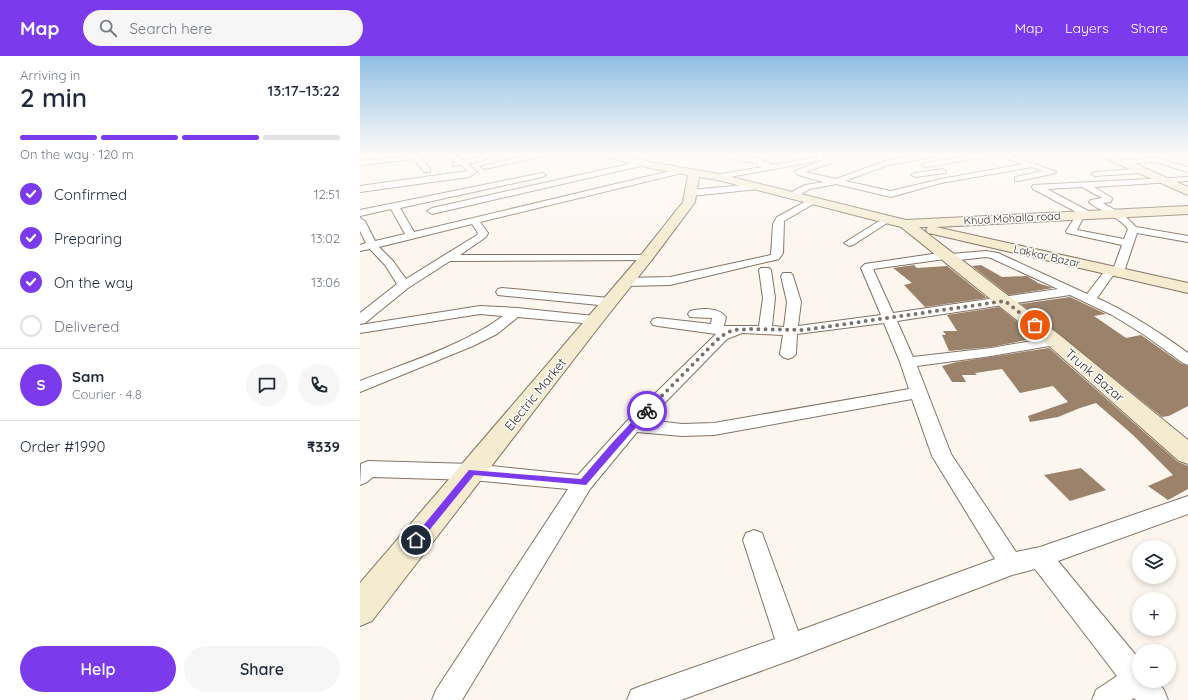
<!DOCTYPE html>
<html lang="en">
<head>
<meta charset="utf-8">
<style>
	body { margin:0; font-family:Quicksand,sans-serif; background:#f6f6f7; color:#1f2937; height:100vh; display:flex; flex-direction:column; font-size:15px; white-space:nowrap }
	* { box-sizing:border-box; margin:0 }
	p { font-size:13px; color:#747a83 }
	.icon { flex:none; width:22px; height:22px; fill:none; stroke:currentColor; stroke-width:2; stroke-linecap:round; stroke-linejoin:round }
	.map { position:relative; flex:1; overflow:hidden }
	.details { display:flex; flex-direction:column; background:#fff; width:360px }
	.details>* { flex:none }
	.controls { position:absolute; left:772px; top:484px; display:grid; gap:8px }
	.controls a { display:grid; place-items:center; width:44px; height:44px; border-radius:50%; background:#fff; box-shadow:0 2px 6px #0003; font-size:20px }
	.pin { position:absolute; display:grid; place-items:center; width:34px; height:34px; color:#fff; margin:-17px; border:2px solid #fff; border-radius:50%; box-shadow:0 1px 4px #0007 }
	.courier { position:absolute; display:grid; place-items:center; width:40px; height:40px; margin:-20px; border:3px solid #7c3aed; border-radius:50%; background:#fff; color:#222; box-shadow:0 1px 5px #0007 }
	.headline em { font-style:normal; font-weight:600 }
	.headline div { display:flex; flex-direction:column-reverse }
	.headline { display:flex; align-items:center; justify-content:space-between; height:68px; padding:0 20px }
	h1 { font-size:26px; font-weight:600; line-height:30px }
	.bar { display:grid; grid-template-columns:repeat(4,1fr); gap:6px 4px; align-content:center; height:48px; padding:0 20px }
	.bar i { height:5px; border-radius:3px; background:#e0e1e3 }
	.bar .current { background:#7c3aed }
	.bar p { grid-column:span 4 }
	.line { display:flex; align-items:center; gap:10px; padding:0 20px; border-top:1px solid #e0e1e3 }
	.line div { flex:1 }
	.round { display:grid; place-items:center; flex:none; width:42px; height:42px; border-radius:21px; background:#f6f6f7 }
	ol { padding:0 20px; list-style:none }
	li { display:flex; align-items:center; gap:12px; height:44px }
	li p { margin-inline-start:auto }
	li .icon { padding:4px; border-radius:50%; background:#7c3aed; color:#fff; stroke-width:4 }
	li:last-child { color:#747a83 }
	li i { width:22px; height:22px; border:2px solid #e0e1e3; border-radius:50% }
	.cta { display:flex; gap:8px; margin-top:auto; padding:8px 20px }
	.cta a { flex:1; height:46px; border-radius:24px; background:#7c3aed; color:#fff; font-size:16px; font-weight:600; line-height:46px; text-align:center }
	.cta a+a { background:#f6f6f7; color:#1f2937 }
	header { display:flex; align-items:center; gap:24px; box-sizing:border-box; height:56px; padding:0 20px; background:#7c3aed; color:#fff }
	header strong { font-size:19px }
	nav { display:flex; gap:22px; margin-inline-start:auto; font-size:14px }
	.search { width:280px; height:36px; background:#f6f6f7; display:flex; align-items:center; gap:10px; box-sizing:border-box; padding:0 14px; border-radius:22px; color:#747a83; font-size:15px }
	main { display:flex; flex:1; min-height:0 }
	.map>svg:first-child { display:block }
	.building { fill:#9a826b }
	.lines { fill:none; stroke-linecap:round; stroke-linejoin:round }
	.street-casing { stroke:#847364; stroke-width:2 }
	.secondary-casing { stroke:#847364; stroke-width:2 }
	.street { fill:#fff; fill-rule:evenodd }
	.secondary { fill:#f5ebd0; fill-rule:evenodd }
	.route { fill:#7c3aed }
	.done { stroke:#7a736d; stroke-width:4; stroke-dasharray:0 7.2 }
	.labels { text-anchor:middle; stroke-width:3; stroke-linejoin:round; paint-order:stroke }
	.far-street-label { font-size:11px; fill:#342d27; stroke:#fff }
	.street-label { font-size:13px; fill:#342d27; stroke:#fff }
</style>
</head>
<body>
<header>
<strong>Map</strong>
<div class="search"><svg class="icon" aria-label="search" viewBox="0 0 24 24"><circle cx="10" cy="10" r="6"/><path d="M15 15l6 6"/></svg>Search here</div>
<nav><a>Map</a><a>Layers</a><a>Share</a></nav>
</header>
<main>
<section class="details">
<div class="headline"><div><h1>2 min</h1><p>Arriving in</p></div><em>13:17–13:22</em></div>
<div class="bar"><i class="current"></i><i class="current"></i><i class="current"></i><i></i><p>On the way · 120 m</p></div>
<ol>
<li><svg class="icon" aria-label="check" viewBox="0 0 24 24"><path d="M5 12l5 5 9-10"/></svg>Confirmed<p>12:51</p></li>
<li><svg class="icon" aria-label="check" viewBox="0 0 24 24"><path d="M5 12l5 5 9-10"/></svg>Preparing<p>13:02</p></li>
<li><svg class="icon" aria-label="check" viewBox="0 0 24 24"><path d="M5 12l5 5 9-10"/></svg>On the way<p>13:06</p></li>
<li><i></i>Delivered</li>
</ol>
<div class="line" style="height:72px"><b class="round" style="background:#7c3aed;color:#fff">S</b><div><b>Sam</b><p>Courier · 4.8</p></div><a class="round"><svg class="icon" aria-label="chat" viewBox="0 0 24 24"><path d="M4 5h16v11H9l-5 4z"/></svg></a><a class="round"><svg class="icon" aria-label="phone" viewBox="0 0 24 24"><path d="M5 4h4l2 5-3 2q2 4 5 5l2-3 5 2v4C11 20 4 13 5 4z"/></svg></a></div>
<div class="line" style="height:52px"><div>Order #1990</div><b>₹339</b></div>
<div class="cta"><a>Help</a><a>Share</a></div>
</section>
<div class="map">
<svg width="828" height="644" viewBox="0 0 828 644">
	<rect width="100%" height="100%" fill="#fdf6ef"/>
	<!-- building -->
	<path class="building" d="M554 209 557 212 587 210 627 242 565 251 544 229 552 227 533 212Z
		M621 209 642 221 667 220 678 227 693 232 649 239 612 210Z
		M710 241 746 258 734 260 766 282 781 279 822 308 828 310V350L809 360 802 361 661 248Z
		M639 251 677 282 631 291 589 295 582 279H586L583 275H597L587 259Z
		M689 292 818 406 828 410V433L808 444 788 430 813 419 773 379 736 347 720 352 698 361 670 366 668 360 708 346 693 330 660 337 642 313 615 317 617 319H602L606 326H592L582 310 597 306Z
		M721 412 746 434 710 445 684 419Z"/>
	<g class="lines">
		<defs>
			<path id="street" d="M58 99 70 112V116H64L54 103 0 109V105Z
				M84 99H94L103 104 126 99H141L108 108 117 116 109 121 0 136V130L108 115 101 109 93 110 92 108 95 106Z
				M172 99H187L125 113 121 111 125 109Z
				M362 99H388L386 101 402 103 404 106 410 107 411 109 452 102 456 104 452 106 359 123H356V119L403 111 398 110 397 107 380 105 377 103Z
				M463 99H469L472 105 471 107 445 116 476 123 526 105 559 99H577L573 101 528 109 485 125 531 135 581 123 663 108 638 99H650L696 116 692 118 658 125H655V121L683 115 672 111 581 127 531 141 476 128 450 133 434 142H428L427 140 428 138 445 129 464 126 438 119 435 115 464 104Z
				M612 99H630L626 101 566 111 562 109 566 107Z
				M796 102 828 111V116L796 106 762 108 758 106 762 104Z
				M282 105H285V109L72 158 67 155 72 152Z
				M323 112H326V116L120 166 128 177 126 181 100 199H286L290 200 292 202 290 204 90 205 48 232 5 267 0 268V257L37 228 25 209 10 193 0 195V189L6 187 0 175V162L5 165 15 185 45 178 31 153 0 160V154L182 117 186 119 182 121 40 152 54 176ZM112 168 118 177 117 179 46 223 33 205 19 191Z
				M582 113 586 115 585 117 555 121 551 119 555 117Z
				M777 113 781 115 780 117 735 120 731 118 735 116Z
				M828 121V125L734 131 752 142 751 146 743 147 764 159 776 171 828 180V186L777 177 764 216 762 219 754 218 737 242C770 257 799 276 828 297V309L823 307 783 278 752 259 710 239 537 265 553 301 631 292 695 281 700 282 702 285 700 288 695 289 631 300 557 310 591 398 656 496 680 491 828 440V458L698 505 779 603V625H797L804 634 808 644H776L774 642 771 644H732L736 634 757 620 675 513 652 519 431 604 321 644H267L271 634 281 630 415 583 383 484 386 477 394 474 402 477 438 575 635 503 572 400 552 343 354 379 322 380 277 376 230 433 102 644H72L76 634 208 433 112 424 13 421 7 426 0 429 1 408 8 405 112 408 218 419 267 365 356 278 298 270 293 269 291 266 293 263 298 262 351 268 352 262 330 261 328 258 330 255C341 252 359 251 366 261L364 270H399L403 242 399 214 401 212H409L411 214 415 242 412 270 424 271 427 246 421 220 423 217H431L433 220 441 246 438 270 521 259 501 212 505 208 586 196 591 198 626 195 638 197 727 238 747 212 754 211 762 189 707 177 706 175 718 157 673 133 672 131 673 129ZM722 131 742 142 731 144 729 146 731 148C743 156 759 161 768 173L764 183 717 174 724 160 732 161 734 159 732 157 687 133ZM626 201 631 202 698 233 533 257 513 213 585 203 590 205ZM524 267 540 306 549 333 354 367 322 368 288 364 367 283 382 277 423 279 420 298 423 301 428 303 433 301 436 298 437 278Z
				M395 128 399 131 398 133 331 140 327 137 331 134Z
				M452 142 457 145 455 147 424 165 423 197 419 203 310 229 266 230 262 229 260 226 262 223 266 222 310 221 411 199 413 168 417 161Z
				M527 160 530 161 532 163 530 165 493 189 489 190 484 187Z
				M142 232 249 242 254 243 256 246 254 249 249 250 138 239 136 236 138 233Z
				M120 250 157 252 234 260 239 261 241 264 239 267 234 268 158 261 137 278 113 290 0 336V325C46 307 104 289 143 260L120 258 0 277V269Z"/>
			<path id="secondary" d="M245 99H263L290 106 359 118 546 164 828 150V158L576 171 828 227V237L573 178 568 177 566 174 568 171H559L702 281 828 384V408L819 405 688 289 541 171 358 124 339 121 335 146 333 149 291 205 241 268 12 565 0 570V527L281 199 323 146 328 119 290 112 246 101Z
				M741 99H755L828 131V139L742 101Z"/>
		</defs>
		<!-- street casing -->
		<use href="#street" class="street-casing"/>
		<!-- secondary casing -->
		<use href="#secondary" class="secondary-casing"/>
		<!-- street -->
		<use href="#street" class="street"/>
		<!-- secondary -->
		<use href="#secondary" class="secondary"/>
	</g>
	<!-- sky -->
	<linearGradient id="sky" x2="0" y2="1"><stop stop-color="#90bfe4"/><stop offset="0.52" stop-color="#fefbf8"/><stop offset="1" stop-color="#fefbf8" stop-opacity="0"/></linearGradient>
	<rect width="828" height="189" fill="url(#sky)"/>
	<!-- route -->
	<path class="route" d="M284 353H287L290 355 226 429 114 419 59 487H53L51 484 53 482 109 414 221 423 252 387Z"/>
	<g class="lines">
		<!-- done -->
		<path class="done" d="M287 355 357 284 366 277 374 274 390 273 444 274 645 245 675 269"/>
	</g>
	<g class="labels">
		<!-- far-street labels -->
		<g class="far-street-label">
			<text transform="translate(652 162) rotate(-3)" y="4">Khud Mohalla road</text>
			<text transform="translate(687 200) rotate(13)" y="4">Lakkar Bazar</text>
		</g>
		<!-- street labels -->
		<g class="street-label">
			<text transform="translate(735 319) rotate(41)" y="5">Trunk Bazar</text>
			<text transform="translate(175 338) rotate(-51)" y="5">Electric Market</text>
		</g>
	</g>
</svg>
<div class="controls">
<a><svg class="icon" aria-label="layers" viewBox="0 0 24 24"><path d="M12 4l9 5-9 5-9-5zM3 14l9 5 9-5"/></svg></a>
<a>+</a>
<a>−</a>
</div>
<div class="pin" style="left:675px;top:269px;background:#ea580c"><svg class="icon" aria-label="bag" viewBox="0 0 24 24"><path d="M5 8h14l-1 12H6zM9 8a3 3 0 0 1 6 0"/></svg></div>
<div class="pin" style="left:56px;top:484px;background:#1f2937"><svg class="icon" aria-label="home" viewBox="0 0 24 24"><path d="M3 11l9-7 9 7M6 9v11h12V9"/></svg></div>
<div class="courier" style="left:287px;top:355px"><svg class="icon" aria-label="bike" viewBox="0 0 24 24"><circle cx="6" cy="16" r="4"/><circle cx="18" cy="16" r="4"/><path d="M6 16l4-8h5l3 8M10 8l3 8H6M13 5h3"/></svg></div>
</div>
</main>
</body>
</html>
